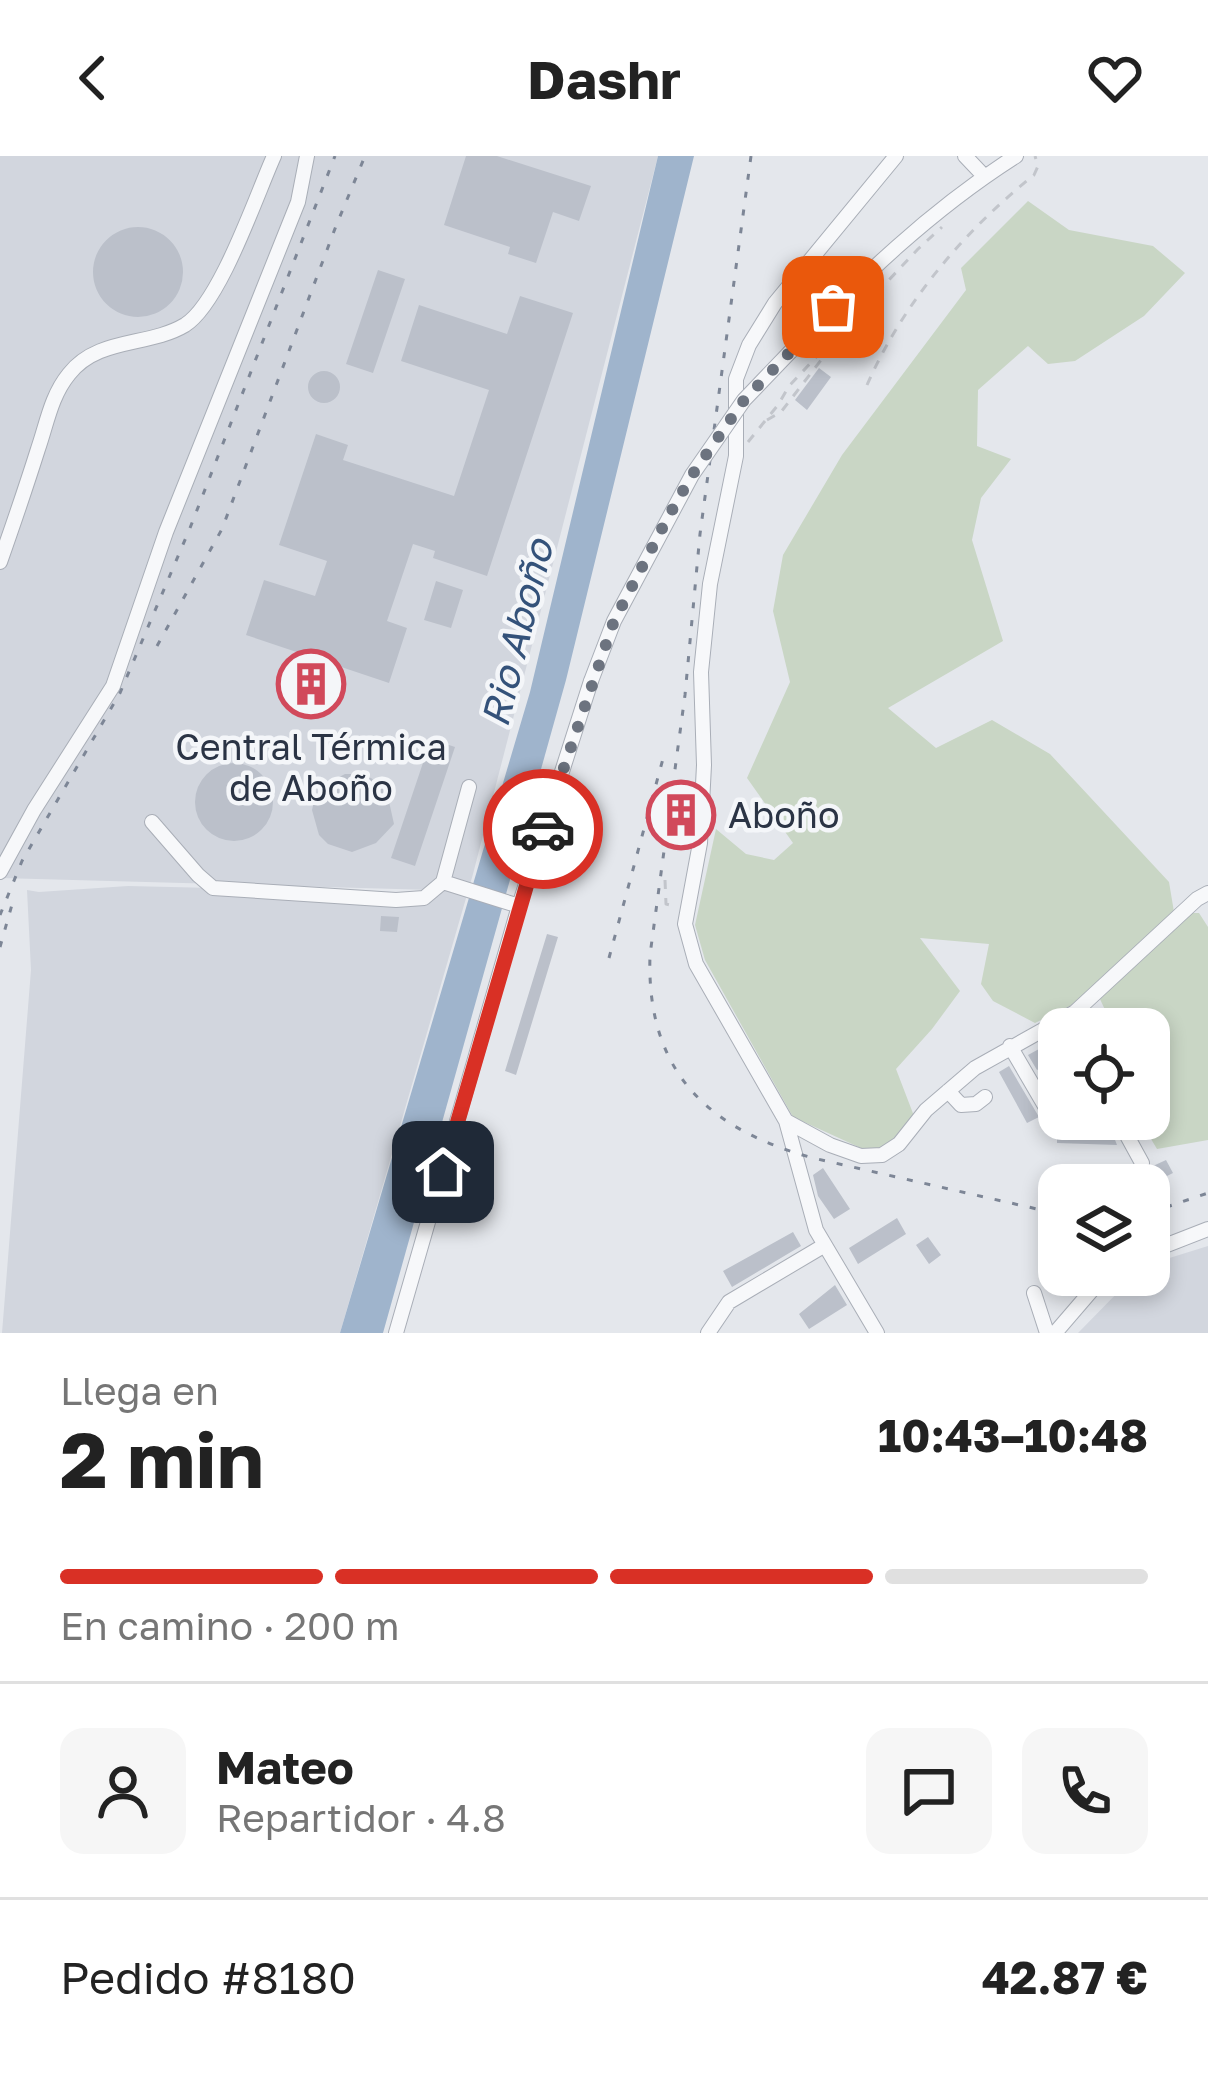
<!DOCTYPE html>
<html lang="es">
<head>
<meta charset="utf-8">
<style>
	body { margin:0; font-family:"Golos Text",sans-serif; background:#f6f6f6; color:#222; height:100vh; display:flex; flex-direction:column; font-size:45px; white-space:nowrap }
	* { box-sizing:border-box; margin:0 }
	p { font-size:39px; color:#767676 }
	.icon { flex:none; width:66px; height:66px; fill:none; stroke:currentColor; stroke-width:2; stroke-linecap:round; stroke-linejoin:round }
	.map { position:relative; height:1177px; overflow:hidden }
	.sheet { display:flex; flex-direction:column; background:#fff; flex:1 }
	.sheet>* { flex:none }
	.tools { position:absolute; left:1038px; top:852px; display:grid; gap:24px }
	.tools a { display:grid; place-items:center; width:132px; height:132px; border-radius:24px; background:#fff; box-shadow:0 6px 18px #0003; font-size:60px }
	.pin { position:absolute; display:grid; place-items:center; width:102px; height:102px; color:#fff; margin:-51px; border-radius:24px; box-shadow:0 6px 18px #0006 }
	.courier { position:absolute; display:grid; place-items:center; width:120px; height:120px; margin:-60px; border:9px solid #d93025; border-radius:50%; background:#fff; color:#222; box-shadow:0 3px 15px #0007 }
	.headline em { font-style:normal; font-weight:700 }
	.headline div { display:flex; flex-direction:column-reverse }
	.headline { display:flex; align-items:center; justify-content:space-between; height:204px; padding:0 60px }
	h1 { font-size:78px; font-weight:700; line-height:90px }
	.bar { display:grid; grid-template-columns:repeat(4,1fr); gap:18px 12px; align-content:center; height:144px; padding:0 60px }
	.bar i { height:15px; border-radius:9px; background:#e0e0e0 }
	.bar .on { background:#d93025 }
	.bar p { grid-column:span 4 }
	.line { display:flex; align-items:center; gap:30px; padding:0 60px; border-top:3px solid #e0e0e0 }
	.line div { flex:1 }
	.round { display:grid; place-items:center; flex:none; width:126px; height:126px; border-radius:24px; background:#f6f6f6 }
	header { display:flex; justify-content:space-between; align-items:center; height:156px; padding:0 60px; background:#fff; font-size:54px; font-weight:700 }
	.map>svg:first-child { display:block }
	.built { fill:#d2d6de }
	.green { fill:#c9d6c5 }
	.water { fill:#9fb4cc }
	.building { fill:#bbc0ca }
	.lines { fill:none; stroke-linecap:round; stroke-linejoin:round }
	.minor-casing { stroke:#a9aeb7; stroke-width:16 }
	.path { stroke:#c2c5cb; stroke-width:3; stroke-dasharray:9 9; stroke-linecap:butt }
	.minor { stroke:#f7f8fa; stroke-width:14 }
	.rail { stroke:#7d8696; stroke-width:3; stroke-dasharray:6 12; stroke-linecap:butt }
	.minor-bridge-casing { stroke:#a9aeb7; stroke-width:16; stroke-linecap:butt }
	.minor-bridge { stroke:#f7f8fa; stroke-width:14 }
	.done { stroke:#6c737f; stroke-width:12; stroke-dasharray:0 21.6 }
	.route { stroke:#d93025; stroke-width:15 }
	.labels { text-anchor:middle; stroke-width:9; stroke-linejoin:round; paint-order:stroke }
	.poi-label { font-size:36px; fill:#2b3445; stroke:#f4f6f9 }
	.water-label { font-size:39px; font-style:italic; fill:#34527a; stroke:#f4f6f9 }
</style>
</head>
<body>
<header><svg class="icon" aria-label="back" viewBox="0 0 24 24"><path d="M15 5l-7 7 7 7"/></svg>Dashr<svg class="icon" aria-label="heart" viewBox="0 0 24 24"><path d="M12 20l-8-8c-3-5 5-10 8-4 3-6 11-1 8 4z"/></svg></header>
<div class="map">
<svg width="1208" height="1177" viewBox="0 0 1208 1177">
	<rect width="100%" height="100%" fill="#e4e7ec"/>
	<!-- built -->
	<path class="built" d="M0 0H658L473 718 340 1177H2L31 814 27 734 39 736 128 730 213 732 396 744 432 734 0 722Z
		M1208 1090V1177H1078L1125 1129 1140 1119H1149V1113L1163 1104Z"/>
	<!-- green -->
	<path class="green" d="M1028 45 1069 74 1153 90 1185 117 1144 160 1075 205 1048 208 1028 190 978 234 977 290 1011 303 981 342 972 384 1003 485 888 552 936 592 992 564 1050 598 1169 726 1174 756 1072 849 1035 867 993 845 981 828 989 788 920 782 960 835 932 873 896 913 914 960 896 984 879 995 863 993 793 961 705 804 695 769 716 673 746 698 774 704 793 687 747 622 790 526 773 455 783 399 842 299 966 134 961 112Z
		M1191 757H1199L1208 771V984L1157 993 1139 963H1149V873H1114L1099 841Z"/>
	<!-- water -->
	<path class="water" d="M658 0H694L566 524 383 1177H340L530 536Z"/>
	<!-- building -->
	<path class="building" d="M466 0H497L591 30 579 65 553 56 536 107 508 98 510 91 444 69Z
		M93 116a45 45 0 1 1 90 0a45 45 0 1 1-90 0Z
		M378 114 405 123 373 217 346 208Z
		M520 140 573 157 487 420 433 402 435 395 413 388 387 465 407 472 389 527 246 479 264 424 315 440 327 405 279 389 316 278 348 289 343 304 454 340 489 234 401 205 419 149 507 178Z
		M819 212 831 221 807 254 795 244Z
		M308 231a16 16 0 1 1 32 0a16 16 0 1 1-32 0Z
		M436 425 463 434 451 472 424 464Z
		M317 506 327 524V534L315 544 305 543 297 536 296 526 301 517Z
		M431 583 455 591 415 710 391 702Z
		M195 646a39 39 0 1 1 78 0a39 39 0 1 1-78 0Z
		M345 618H358L371 622 381 630 388 641 394 668 376 687 352 696 328 688 319 679 312 654 315 641 322 630Z
		M381 760 399 761 397 776 380 775Z
		M547 778 558 781 516 919 505 915Z
		M1059 882V902L1037 914 1028 899Z
		M1009 910 1039 961 1027 967 999 916Z
		M1068 972 1112 976 1117 989 1057 987V973Z
		M1166 1004 1173 1017 1149 1029H1119L1121 1014 1146 1017 1153 1010Z
		M823 1012 850 1053 834 1063 818 1040 813 1019Z
		M897 1062 906 1078 858 1108 849 1092Z
		M793 1076 801 1090 732 1131 723 1115Z
		M928 1081 941 1099 929 1108 916 1089Z
		M835 1129 847 1149 809 1173 799 1158Z"/>
	<g class="lines">
		<defs>
			<path id="minor" d="M965 0 984 20
				M790 196C859 123 931 54 1016 0
				M0 406C13 369 26 331 38 293 47 267 51 240 69 218 98 181 148 191 185 169 220 147 256 40 274 0
				M152 666 198 719 213 732 396 744 424 742 443 726 469 631
				M0 716 34 654 113 530 166 376 298 46 307 0
				M443 726 519 750
				M1075 856 1086 873
				M1010 890 1052 962H1059
				M948 935 961 949 976 948 985 941
				M1044 947 1059 931
				M1074 963 1119 965 1142 1007
				M786 965 830 989 861 1000 882 999 899 988 926 954 975 912 1075 856 1197 743 1208 737
				M1149 1096 1208 1073
				M1034 1137 1047 1177
				M396 1177 519 750 591 525
				M708 1177 729 1146 825 1089
				M877 1177 816 1074 786 965 696 808 685 768 700 687 704 609 701 516 710 428 736 300V223L749 189 775 147 896 0
				M1055 1177 1092 1134 1110 1119"/>
		</defs>
		<!-- minor casing -->
		<use href="#minor" class="minor-casing"/>
		<!-- path -->
		<path class="path" d="M867 229C903 147 964 75 1034 19L1038 10 1035 0
			M767 264 781 256 835 186
			M748 286 778 249 789 230 918 93 942 71
			M665 724 666 748 674 750"/>
		<!-- minor -->
		<use href="#minor" class="minor"/>
		<!-- rail -->
		<path class="rail" d="M751 0 700 378 685 539 650 799C646 914 706 973 813 1002L1059 1058
			M157 490 222 373 336 70 365 0
			M0 759 22 705 120 537 190 372 335 0
			M0 791 13 745
			M609 802 664 599
			M1149 1057 1208 1037"/>
		<defs>
			<path id="minor-bridge" d="M591 525 614 465 692 319 744 244 790 196"/>
		</defs>
		<!-- minor-bridge casing -->
		<use href="#minor-bridge" class="minor-bridge-casing"/>
		<!-- minor-bridge -->
		<use href="#minor-bridge" class="minor-bridge"/>
	</g>
	<g class="lines">
		<!-- done -->
		<path class="done" d="M543 673 614 465 667 363 692 319 744 244 833 151"/>
		<!-- route -->
		<path class="route" d="M443 1016 543 673"/>
	</g>
	<!-- icons -->
	<defs>
		<symbol id="building-ring" viewBox="-11 -11 22 22"><circle r="9.5" fill="#f4f6f9" stroke="#d1495b" stroke-width="1.5"/><path d="M-4-6H4V6H1V3H-1V6H-4ZM-2.5-4.3h1.7v1.8h-1.7ZM.8-4.3h1.7v1.8H.8ZM-2.5-1h1.7V.8h-1.7ZM.8-1h1.7V.8H.8Z" fill="#d1495b"/></symbol>
	</defs>
	<g fill-rule="evenodd">
		<use href="#building-ring" x="273" y="490" width="76" height="76"/>
		<use href="#building-ring" x="643" y="621" width="76" height="76"/>
	</g>
	<g class="labels">
		<!-- poi labels -->
		<g class="poi-label">
			<text x="311" y="604">Central Térmica<tspan x="311" dy="41">de Aboño</tspan></text>
			<text x="728" y="672" text-anchor="start">Aboño</text>
		</g>
		<!-- water labels -->
		<g class="water-label">
			<text transform="translate(517 477) rotate(-76)" y="14">Rio Aboño</text>
		</g>
	</g>
</svg>
<div class="tools">
<a><svg class="icon" aria-label="locate" viewBox="0 0 24 24"><circle cx="12" cy="12" r="6"/><path d="M12 2v4M12 18v4M2 12h4M18 12h4"/></svg></a>
<a><svg class="icon" aria-label="layers" viewBox="0 0 24 24"><path d="M12 4l9 5-9 5-9-5zM3 14l9 5 9-5"/></svg></a>
</div>
<div class="pin" style="left:833px;top:151px;background:#ea580c"><svg class="icon" aria-label="bag" viewBox="0 0 24 24"><path d="M5 8h14l-1 12H6zM9 8a3 3 0 0 1 6 0"/></svg></div>
<div class="pin" style="left:443px;top:1016px;background:#1f2937"><svg class="icon" aria-label="home" viewBox="0 0 24 24"><path d="M3 11l9-7 9 7M6 9v11h12V9"/></svg></div>
<div class="courier" style="left:543px;top:673px"><svg class="icon" aria-label="car" viewBox="0 0 24 24"><path d="M5 17H2v-5l4-1 3-4h7l3 4 3 1v5h-3M9 17h6M6 11h13"/><circle cx="7" cy="17" r="2"/><circle cx="17" cy="17" r="2"/></svg></div>
</div>
<section class="sheet">
<div class="headline"><div><h1>2 min</h1><p>Llega en</p></div><em>10:43–10:48</em></div>
<div class="bar"><i class="on"></i><i class="on"></i><i class="on"></i><i></i><p>En camino · 200 m</p></div>
<div class="line" style="height:216px"><a class="round"><svg class="icon" aria-label="person" viewBox="0 0 24 24"><circle cx="12" cy="8" r="4"/><path d="M4 21q1-7 8-7t8 7"/></svg></a><div><b>Mateo</b><p>Repartidor · 4.8</p></div><a class="round"><svg class="icon" aria-label="chat" viewBox="0 0 24 24"><path d="M4 5h16v11H9l-5 4z"/></svg></a><a class="round"><svg class="icon" aria-label="phone" viewBox="0 0 24 24"><path d="M5 4h4l2 5-3 2q2 4 5 5l2-3 5 2v4C11 20 4 13 5 4z"/></svg></a></div>
<div class="line" style="height:156px"><div>Pedido #8180</div><b>42.87 €</b></div>
</section>
</body>
</html>
